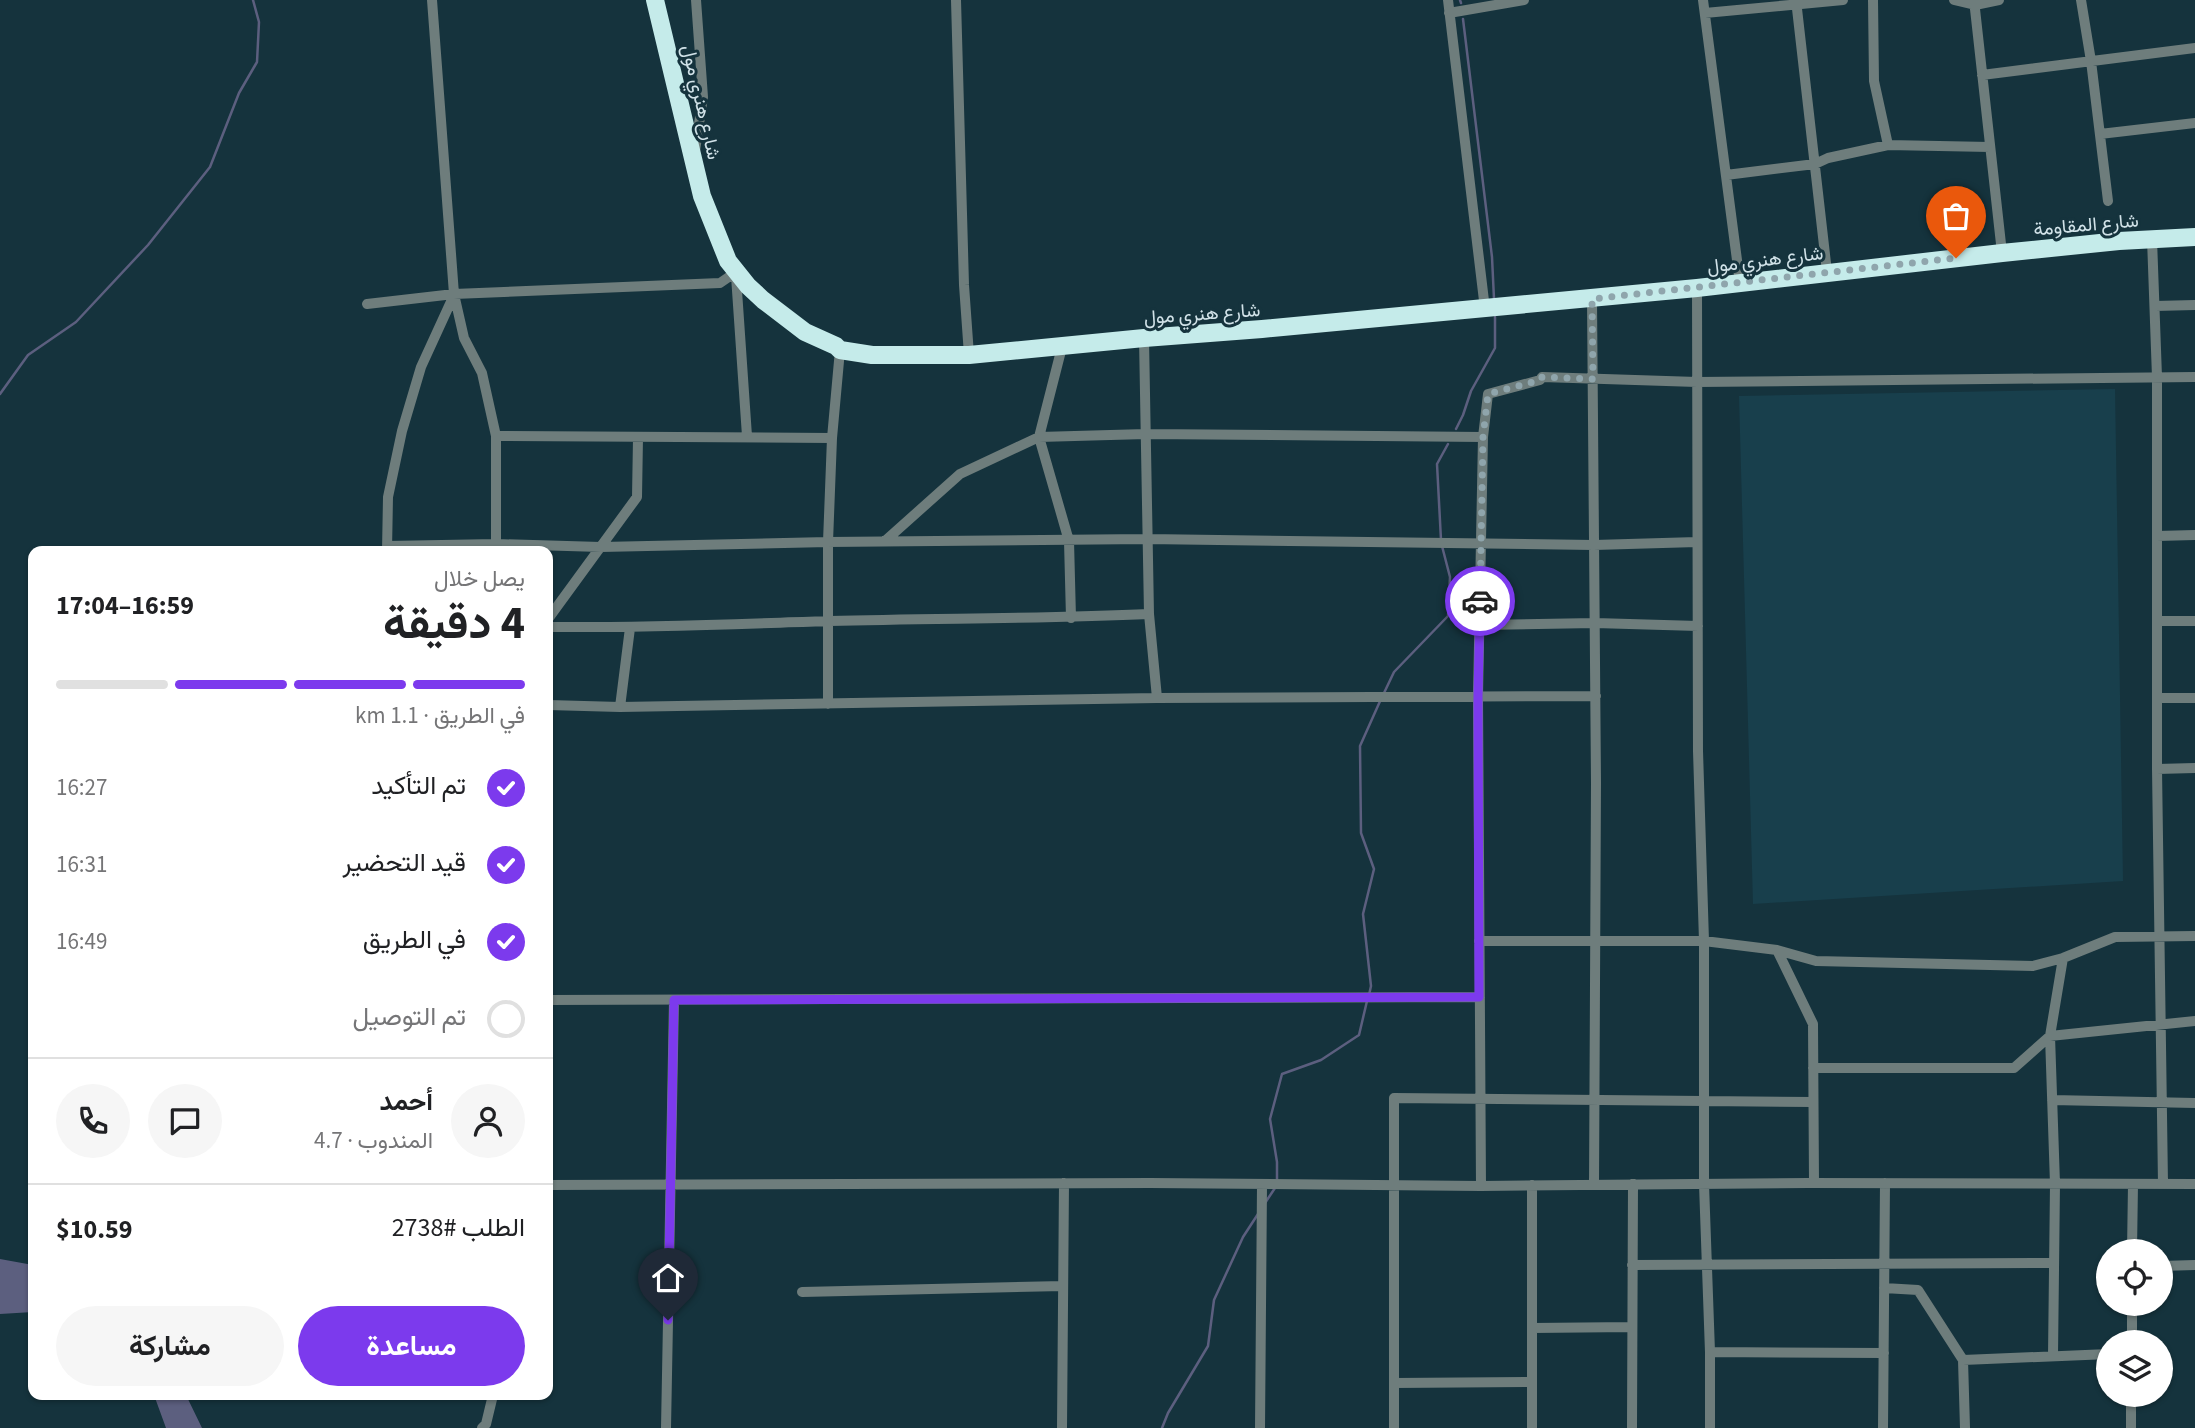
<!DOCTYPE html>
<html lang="ar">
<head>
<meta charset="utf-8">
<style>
	body { margin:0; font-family:"Source Sans 3",Vazirmatn,sans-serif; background:#f6f6f6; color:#202124; direction:rtl; height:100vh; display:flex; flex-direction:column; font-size:26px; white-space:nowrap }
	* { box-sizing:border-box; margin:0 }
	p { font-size:23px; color:#757577 }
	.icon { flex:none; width:38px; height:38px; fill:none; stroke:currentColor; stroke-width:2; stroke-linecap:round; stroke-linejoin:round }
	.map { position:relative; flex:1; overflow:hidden; direction:ltr }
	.sheet { position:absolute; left:28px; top:546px; width:525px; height:854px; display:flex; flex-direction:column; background:#fff; border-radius:14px; box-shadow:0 2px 5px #0004; direction:rtl }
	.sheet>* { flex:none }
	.fabs { position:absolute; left:2096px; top:1239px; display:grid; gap:14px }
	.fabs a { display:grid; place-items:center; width:77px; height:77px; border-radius:50%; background:#fff; box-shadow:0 2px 5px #0004; font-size:35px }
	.pin { position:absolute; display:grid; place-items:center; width:60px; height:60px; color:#fff; margin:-72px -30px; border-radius:50% 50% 50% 0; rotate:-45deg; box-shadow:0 0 7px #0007 }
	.pin .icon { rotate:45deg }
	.courier { position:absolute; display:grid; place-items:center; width:70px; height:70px; margin:-35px; border:5px solid #7c3aed; border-radius:50%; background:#fff; color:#222; box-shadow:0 2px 9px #0007 }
	.headline em { font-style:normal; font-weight:700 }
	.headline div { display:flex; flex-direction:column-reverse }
	.headline { display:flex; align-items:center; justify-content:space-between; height:119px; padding:0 28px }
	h1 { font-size:46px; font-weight:700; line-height:52px }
	.bar { display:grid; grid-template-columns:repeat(4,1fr); gap:10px 7px; align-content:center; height:84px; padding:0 28px }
	.bar i { height:9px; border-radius:5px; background:#e0e0e0 }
	.bar .current { background:#7c3aed }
	.bar p { grid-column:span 4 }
	.line { display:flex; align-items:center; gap:18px; padding:0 28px; border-top:2px solid #e0e0e0 }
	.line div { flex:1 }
	.round { display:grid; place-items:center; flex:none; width:74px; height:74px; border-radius:37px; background:#f6f6f6 }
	ol { padding:0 28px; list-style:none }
	li { display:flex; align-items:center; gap:21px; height:77px }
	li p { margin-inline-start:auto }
	li .icon { padding:7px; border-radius:50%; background:#7c3aed; color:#fff; stroke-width:4 }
	li:last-child { color:#757577 }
	li i { width:38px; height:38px; border:4px solid #e0e0e0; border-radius:50% }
	.action { display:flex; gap:14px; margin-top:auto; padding:14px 28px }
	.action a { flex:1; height:80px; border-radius:42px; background:#7c3aed; color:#fff; font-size:28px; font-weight:700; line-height:80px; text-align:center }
	.action a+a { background:#f6f6f6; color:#202124 }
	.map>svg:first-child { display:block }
	.built { fill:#183f4c }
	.water { fill:#5c5f7f }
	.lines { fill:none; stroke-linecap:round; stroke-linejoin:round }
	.stream { stroke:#5c5f7f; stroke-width:2.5 }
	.street { stroke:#6e7d7c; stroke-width:10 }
	.highway { stroke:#c5ebea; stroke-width:18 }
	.done { stroke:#8fa5ac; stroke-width:7; stroke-dasharray:0 12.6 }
	.route { stroke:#7c3aed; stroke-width:9 }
	.labels { text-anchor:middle; stroke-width:6; stroke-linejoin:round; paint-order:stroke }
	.street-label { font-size:19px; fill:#d1e2e8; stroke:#15333d }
</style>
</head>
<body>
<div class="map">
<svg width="2195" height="1428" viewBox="0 0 2195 1428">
	<rect width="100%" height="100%" fill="#15333d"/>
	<!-- built -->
	<path class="built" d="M2115 389 2123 881 1753 904 1739 396Z"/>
	<!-- water -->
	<path class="water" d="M0 1259 33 1265V1312L0 1314Z
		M154 1395H186L202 1428H166Z"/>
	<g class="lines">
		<!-- stream -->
		<path class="stream" d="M1460 0 1461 3
			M1463 19 1492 257 1494 299
			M0 394 28 355 76 322 148 245 210 167 239 93 257 62 259 22 253 0
			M1456 429 1463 415 1471 391 1495 348V317
			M1441 540 1437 464 1448 444
			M1384 693 1394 672 1448 616 1450 577 1442 546
			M1369 995 1371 986 1363 914 1374 869 1361 833 1360 746 1381 699
			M1277 1182V1162L1270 1119 1282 1074 1321 1060 1359 1035 1367 1001
			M1265 1203 1275 1188
			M1162 1428 1168 1413 1208 1346 1214 1300 1243 1237 1258 1214"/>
		<!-- street -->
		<path class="street" d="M432 0 454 294 464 338 482 373 496 436V544
			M956 0 964 285 969 355
			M1448 0 1485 309
			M1703 0 1740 283
			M1796 0 1827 272
			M1873 0 1874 81 1888 145
			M1954 0 1975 5 1999 0
			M1974 0 2002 253
			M2081 0 2091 61 2108 201
			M1449 13 1524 0
			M1705 13 1843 0
			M1982 75 2195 48
			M2100 134 2195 123
			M695 151 703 97 696 0
			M1726 175 1815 164 1828 158 1888 145 1990 147
			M2152 239 2157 377V769L2163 1184
			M736 276 747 436
			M1697 288 1698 751 1704 941V1184L1710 1352V1428
			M1592 299 1596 783 1594 1185
			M367 304 454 294 720 283 736 272
			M2155 306 2195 305
			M1144 338 1149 614 1157 698
			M1062 347 1039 437 1069 541 1071 618
			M496 436 832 438
			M2157 536 2195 535
			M885 541 960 474 1039 437 1146 434 1483 437
			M387 546 496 544 601 547 828 542 1147 539 1594 545 1697 542
			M387 551 388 497 402 431 421 367 454 295
			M548 619 637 497 638 438
			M2157 621H2195
			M1479 625 1595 623 1698 626
			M548 627C642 628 735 624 830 621 936 618 1042 619 1149 614
			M2157 698H2195
			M828 704V542L832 438 840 350
			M548 705 620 707 1157 698 1596 696
			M620 707 630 628
			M2157 769 2195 768
			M1479 941H1704L1777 950 1816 961 2033 966 2063 958 2115 937 2195 936
			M1777 950 1813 1024 1814 1183
			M548 1000 1480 997
			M1813 1068H2014L2050 1036 2195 1021
			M2052 1100 2195 1103
			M548 1185 1150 1183 1481 1186 1808 1183 2195 1184
			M1532 1185V1428
			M1481 1186 1478 696 1483 437 1488 394 1540 380 1542 377 1697 382 2195 377
			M2132 1251 2133 1184
			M1632 1265 2054 1263
			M2161 1266 2195 1265
			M1884 1288 1918 1290 1963 1360 1965 1428
			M802 1292 1063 1286
			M1532 1328 1632 1327
			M2132 1342V1304
			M1710 1352 1884 1353
			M2053 1356 2055 1184 2050 1036 2063 958
			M1963 1360 2109 1354
			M1394 1383 1532 1382
			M482 1428 486 1424 493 1395
			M666 1428 674 1000
			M1062 1428 1064 1183
			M1260 1428 1262 1185
			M1394 1428V1098L1813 1102
			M1632 1428 1633 1184
			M1883 1428 1885 1183
			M2131 1428V1395"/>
		<!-- highway -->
		<path class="highway" d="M655 0 702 196 728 261 748 286 763 300 805 332 836 346 840 350 872 355H969L1144 338 1262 329 1697 288 2002 253 2119 241 2195 237"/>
	</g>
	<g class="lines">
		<!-- done -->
		<path class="done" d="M1480 601 1483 437 1488 394 1540 380 1542 377 1593 379 1592 299 1956 258"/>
		<!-- route -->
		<path class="route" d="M668 1320 674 1000 1479 997 1478 696 1480 601"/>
	</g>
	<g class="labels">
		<!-- street labels -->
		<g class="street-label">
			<text transform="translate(702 102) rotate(77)" y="7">شارع هنري مول</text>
			<text transform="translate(2086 224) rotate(-5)" y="7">شارع المقاومة</text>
			<text transform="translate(1765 259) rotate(-7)" y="7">شارع هنري مول</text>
			<text transform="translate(1202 313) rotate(-4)" y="7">شارع هنري مول</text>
		</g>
	</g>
</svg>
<div class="fabs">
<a><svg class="icon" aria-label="locate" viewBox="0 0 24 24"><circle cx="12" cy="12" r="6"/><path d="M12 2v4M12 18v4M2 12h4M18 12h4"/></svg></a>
<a><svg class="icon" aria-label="layers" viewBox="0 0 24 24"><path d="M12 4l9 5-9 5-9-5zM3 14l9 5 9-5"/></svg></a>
</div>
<div class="pin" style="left:1956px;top:258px;background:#ea580c"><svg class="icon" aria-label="bag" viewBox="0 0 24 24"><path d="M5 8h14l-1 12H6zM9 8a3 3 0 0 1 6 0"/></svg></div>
<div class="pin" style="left:668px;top:1320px;background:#1f2937"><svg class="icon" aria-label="home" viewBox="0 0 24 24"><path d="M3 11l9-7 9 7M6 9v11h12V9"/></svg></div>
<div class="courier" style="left:1480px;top:601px"><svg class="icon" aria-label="car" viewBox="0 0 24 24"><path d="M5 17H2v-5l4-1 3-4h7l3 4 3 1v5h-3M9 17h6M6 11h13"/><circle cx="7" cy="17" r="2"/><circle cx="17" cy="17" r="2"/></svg></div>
<section class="sheet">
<div class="headline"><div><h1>4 دقيقة</h1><p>يصل خلال</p></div><em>16:59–17:04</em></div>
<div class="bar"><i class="current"></i><i class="current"></i><i class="current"></i><i></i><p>في الطريق · 1.1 km</p></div>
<ol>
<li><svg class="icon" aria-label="check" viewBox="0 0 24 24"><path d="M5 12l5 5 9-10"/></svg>تم التأكيد<p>16:27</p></li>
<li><svg class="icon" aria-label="check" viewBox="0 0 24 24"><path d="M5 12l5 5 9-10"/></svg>قيد التحضير<p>16:31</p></li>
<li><svg class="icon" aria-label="check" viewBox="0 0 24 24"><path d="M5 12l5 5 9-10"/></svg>في الطريق<p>16:49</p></li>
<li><i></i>تم التوصيل</li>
</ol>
<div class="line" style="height:126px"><a class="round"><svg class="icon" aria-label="person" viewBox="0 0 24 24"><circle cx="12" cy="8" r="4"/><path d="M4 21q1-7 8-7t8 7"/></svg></a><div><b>أحمد</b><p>المندوب · 4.7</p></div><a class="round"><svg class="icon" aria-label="chat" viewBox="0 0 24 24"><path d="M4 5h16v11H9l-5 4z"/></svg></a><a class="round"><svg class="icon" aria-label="phone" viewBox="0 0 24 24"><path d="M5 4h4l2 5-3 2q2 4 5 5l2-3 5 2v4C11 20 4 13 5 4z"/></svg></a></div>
<div class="line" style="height:91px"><div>الطلب #2738</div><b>$10.59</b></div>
<div class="action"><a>مساعدة</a><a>مشاركة</a></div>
</section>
</div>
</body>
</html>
